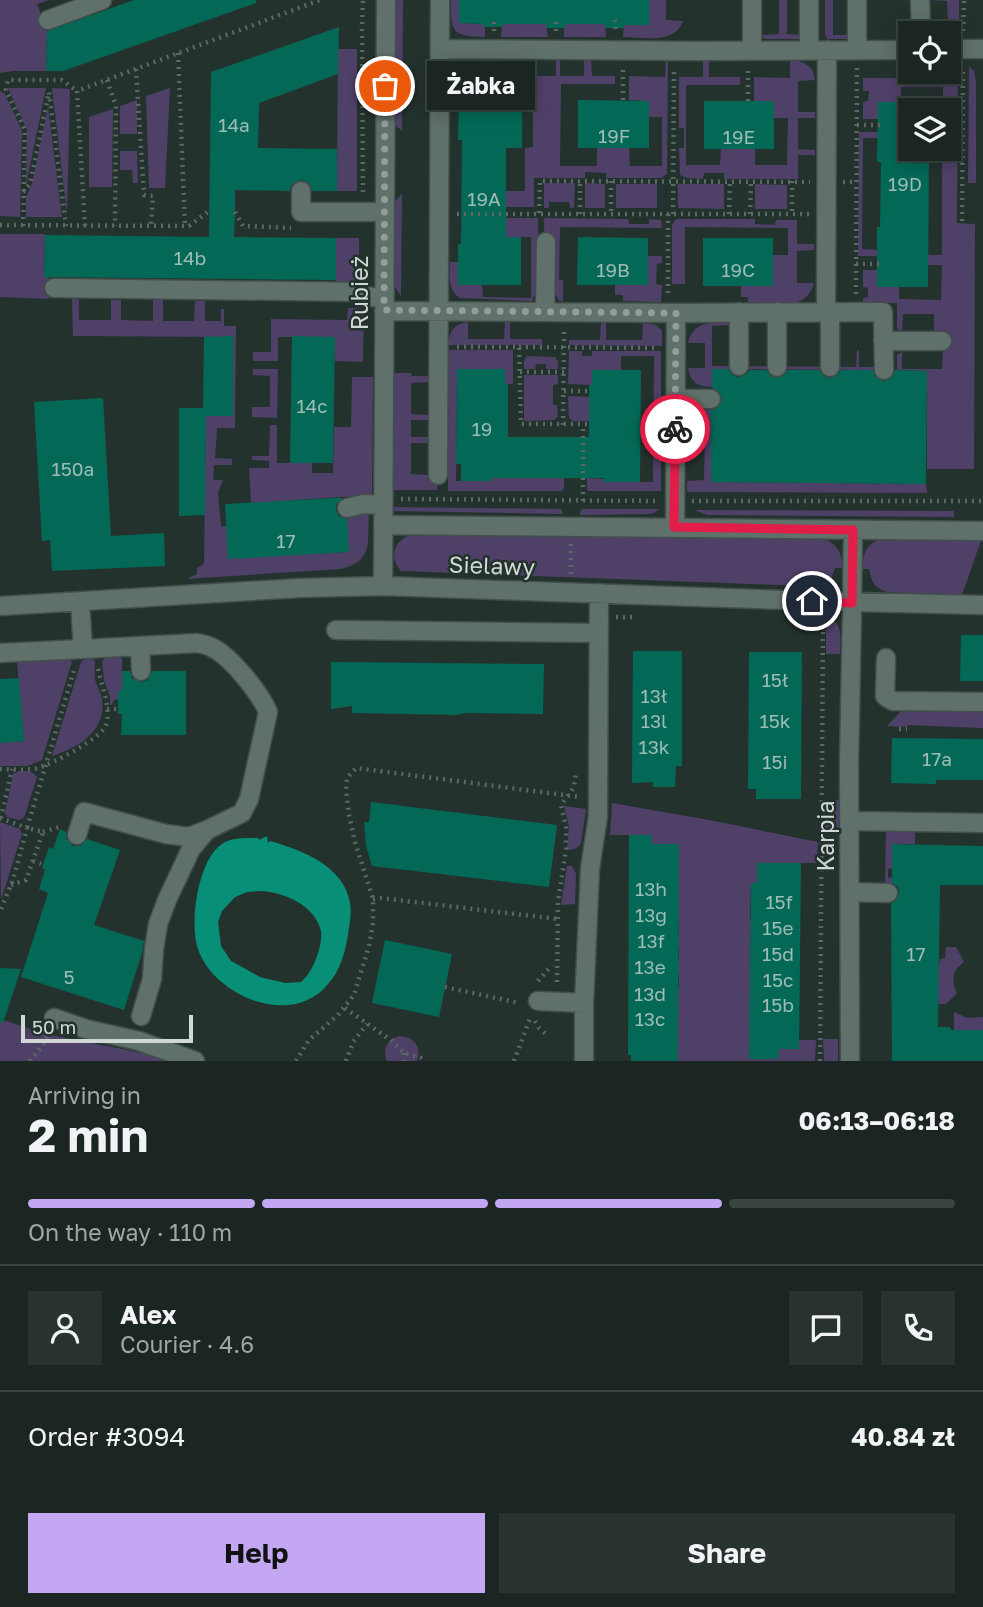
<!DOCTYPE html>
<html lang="en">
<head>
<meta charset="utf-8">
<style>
	body { margin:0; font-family:"Golos Text",sans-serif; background:#28322f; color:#f1f3f6; height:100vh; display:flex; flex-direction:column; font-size:26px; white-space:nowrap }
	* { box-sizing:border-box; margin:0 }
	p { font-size:23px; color:#a0a5a5 }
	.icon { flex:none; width:38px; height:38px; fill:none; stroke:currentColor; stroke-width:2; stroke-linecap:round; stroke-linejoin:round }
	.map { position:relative; height:1061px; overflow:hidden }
	.drawer { display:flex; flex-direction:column; background:#1b2622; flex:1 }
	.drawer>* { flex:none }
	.fabs { position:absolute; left:898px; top:21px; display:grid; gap:14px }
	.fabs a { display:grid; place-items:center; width:63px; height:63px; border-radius:0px; background:#1b2622; box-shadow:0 4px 18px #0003,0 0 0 2px #394340; font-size:35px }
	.scale { position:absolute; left:21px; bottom:18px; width:172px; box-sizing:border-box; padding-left:7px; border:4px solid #cfd8d5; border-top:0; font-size:19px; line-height:24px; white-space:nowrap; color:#cfd8d5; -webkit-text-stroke:5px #24322e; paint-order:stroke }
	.pin { position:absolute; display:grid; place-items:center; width:60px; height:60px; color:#fff; margin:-30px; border:4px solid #fff; border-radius:50%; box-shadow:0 2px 7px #0007 }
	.courier { position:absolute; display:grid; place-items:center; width:70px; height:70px; margin:-35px; border:5px solid #e11d48; border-radius:50%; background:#fff; color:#222; box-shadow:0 2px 9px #0007 }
	.bubble { position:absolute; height:49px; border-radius:0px; background:#1b2622; box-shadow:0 4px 18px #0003,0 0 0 2px #394340; font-size:23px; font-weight:700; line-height:49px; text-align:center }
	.head em { font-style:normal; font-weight:700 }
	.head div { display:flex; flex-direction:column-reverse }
	.head { display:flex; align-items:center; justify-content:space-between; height:119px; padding:0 28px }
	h1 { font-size:46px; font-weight:700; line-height:52px }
	.bar { display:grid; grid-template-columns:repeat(4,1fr); gap:10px 7px; align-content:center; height:84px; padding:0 28px }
	.bar i { height:9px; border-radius:5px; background:#394340 }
	.bar .on { background:#c3a7f2 }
	.bar p { grid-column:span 4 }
	.line { display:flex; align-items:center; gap:18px; padding:0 28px; border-top:2px solid #394340 }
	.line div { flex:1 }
	.round { display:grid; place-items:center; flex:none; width:74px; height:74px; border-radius:0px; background:#28322f }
	.primary-button { display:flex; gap:14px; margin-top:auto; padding:14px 28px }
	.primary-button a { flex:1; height:80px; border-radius:0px; background:#c3a7f2; color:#111; font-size:28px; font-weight:700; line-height:80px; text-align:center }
	.primary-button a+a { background:#28322f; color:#f1f3f6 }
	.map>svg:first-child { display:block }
	.green { fill:#4f4068 }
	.water { fill:#079077; fill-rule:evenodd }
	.building { fill:#036956 }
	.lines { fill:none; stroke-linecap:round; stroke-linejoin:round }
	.minor-casing { stroke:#434f4b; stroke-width:21 }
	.path { stroke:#5c6865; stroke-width:4.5; stroke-dasharray:2 5; stroke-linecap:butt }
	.minor { stroke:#60706b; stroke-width:18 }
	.done { stroke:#939e9b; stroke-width:7; stroke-dasharray:0 12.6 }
	.route { stroke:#e11d48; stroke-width:9 }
	.labels { text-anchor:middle; stroke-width:5; stroke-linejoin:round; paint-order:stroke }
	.number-label { font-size:19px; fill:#9cbcb5 }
	.street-label { font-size:23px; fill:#cfd8d5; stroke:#24322e }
</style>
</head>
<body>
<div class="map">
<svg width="983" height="1061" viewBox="0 0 983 1061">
	<rect width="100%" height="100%" fill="#24322e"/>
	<!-- green -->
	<path class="green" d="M0 0H49L37 4 47 31 46 71H13L0 73Z
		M396 0H403L402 131 395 125Z
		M451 0H459V23L483 24V27H485V37C451 36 451 32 451 0Z
		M649 0H666V20L683 21C674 45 644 37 623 37L624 25Z
		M779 0H787V34L804 35 801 39H765L762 37V35L779 34Z
		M825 0H833V35H850L847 39H828L825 35Z
		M930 0H959V40H949L947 1Z
		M503 24H546L548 37H501L502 27H503Z
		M566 24H605L606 37H564V28L566 27Z
		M338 49H357V191H337Z
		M468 58 469 76H500V58H508V76H556V59H560V76H584V59H591L592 76H615V84H561L560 166H597V148H629L630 166H662V117H649V101L629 100V76L665 77 666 59H668L667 174 661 178H606V173L585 172V178H534V207H506V191H525V148L533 147V82L459 81V110L451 102C451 84 447 63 468 58Z
		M703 59 709 60V77H740V85H686V165H720L721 149H755V165H787L788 118H774L754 101V77L790 78V60C804 61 814 66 815 80L798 81V112H815V118H798V149L815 150V155H798V179H724V173H704L703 179 687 178 680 175 679 148H684V128H679V77H703Z
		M900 61H905V78H937L938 72H948L949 61H958L957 223 975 224 974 469H927V371L897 370V355L902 352V369H942L944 331H934V314H903L902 331H900L897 328V303H863V298L868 297V288L863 287V270H877V287H899V299L941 300 942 265H928V255H942V149H948V110H943V87H901V102H878V119H863V102L868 101 869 91H863V78H900Z
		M969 66 974 71 976 82V183H968Z
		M8 88H46L26 186 27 130Z
		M52 88 70 89 67 214Z
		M170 88 165 188H149L146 96Z
		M0 91 5 94 22 131 20 217 0 216Z
		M137 100V134H120V106Z
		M48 107 62 217H26V197L32 184Z
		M113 109 112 187H89V117Z
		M859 132H881V138H863L862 249 880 250V256H858Z
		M120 151H137L138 183H133L132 170H120Z
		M544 183H575L574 208H570L569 202H549V208H544Z
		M585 183 605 184V208H585Z
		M616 184H657V208H616Z
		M678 184H724V209L678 208Z
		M755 184 787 185V209H755Z
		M402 194 401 296 395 287 394 281 395 201Z
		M506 218H538V283L536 292 532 301 460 298C447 290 450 276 450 262H458V285H482L483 297 531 298V237H506Z
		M544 218 628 219 629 224H649V219L661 220 662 228 560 227 559 280H563V301H559C547 279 544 243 544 218Z
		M678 219H755V224L775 225 776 220H797V244H814V250L797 251V283H814C811 294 805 300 794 303L748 302V297H741V286H773V255H788V228L685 227V284H672V225L675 220Z
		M0 234H45L44 278H49V299L0 297Z
		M336 238H359V282L336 284Z
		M648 256H662V263L657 264 656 284 662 285 661 302 623 301V295H615V285H647Z
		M72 299H79V320H111V300H121V320L153 321V300H163V321H194L195 301H205V321H221V309H224V326H236L235 428H217L215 458 232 459V465H214L213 480H223L218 493 221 526H227L228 558 348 552 347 519 358 514H369C367 542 374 561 341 569L186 579 197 574V568L204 564 206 416H233V337L73 336Z
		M348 308H359V314H364L363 362 335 361V337H278V361H253V352H271V319L347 320Z
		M468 322V339H504L505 322H510V339H542V345H449C449 331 454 324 468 322Z
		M601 323H606V340H642L643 323 656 325 662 330V346L569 345V340H600Z
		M709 323H729V325L712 326V366L856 367 857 350 859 351V367H876V370L712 369V387C698 387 690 382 688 368H705V343H688C691 330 697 326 709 323Z
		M449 350H513V384H505V369L457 370 456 481H492V478H564V488L562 491H448Z
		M569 351H582V356H592V351H661V491H589L587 489V478L604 479 605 482H653L654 356H621V370H593L592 385 568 384Z
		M527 356 555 357 558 362V369H546V364H536L535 369H524V361Z
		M253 369H278L277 418 252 417V407H270V376L253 375Z
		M394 373H411L412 376H428V382L411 383V414L428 415V420H411V437H428V443H411V474L428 475V478L437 479V490H393Z
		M524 375H558V384L553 385V405H557L558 416 554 420 526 421 524 420Z
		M352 377H373L372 495 251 503 249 468H269V461L252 460V456H269L270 425H277V463H312V473H333L334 427H351Z
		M568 396 589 397V408L592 409V421H573L569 418Z
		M711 409V482L926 484 927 493 687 492V481L704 480 705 429 688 428C689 413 698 409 711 409Z
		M393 507 561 509 563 514 393 511Z
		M583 509H659L654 513 648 514 580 515V511Z
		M694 510 954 511V517L707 515Z
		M417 533 818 537C835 541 843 551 842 568H835L831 579 816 585 806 586 401 571C386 554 398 536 417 533Z
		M887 538H982L962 595 887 592C875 588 871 582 869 569H862C863 551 869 540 887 538Z
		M826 615C844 624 840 637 840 654H826Z
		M107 656H121L122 661V691H118V699L114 700 112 705H110V696L104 681 102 661Z
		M91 658 95 661C95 668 94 676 96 683 98 688 101 693 102 699 107 730 79 748 52 756L81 662 85 659Z
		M19 659H70L72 662 42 760 27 766H0V743L24 741 17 662Z
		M901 711 983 712V728L908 725 907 727 887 726Z
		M19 771C27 771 32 770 37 777L24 818 19 820 7 817 5 813 13 774Z
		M826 800H839V833H825Z
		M612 803 709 820 818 842 817 863H757V883H751L750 921H757L750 936V973H757L749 1058 778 1059 779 1049H799L797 1040H816L815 1061H678V1052L672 1051 678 1038V1026H672L678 1012V1001L672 1000 679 987V974L672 973 679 960V947H672L679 934V921H673C680 906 680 898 673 882H679V870L673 856H679V845L652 844V835H610Z
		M564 806 586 809 581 843C578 849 573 850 567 850L569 826Z
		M0 822 20 829 22 834 1 900Z
		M886 831H915V844H892V868L888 869V877L892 878V884H885Z
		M567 866H572L576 874 575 904 561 905Z
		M946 947H956L964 962C952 970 951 981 957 993L946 1004H939L933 966 939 965 940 959 945 958Z
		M954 1012 967 1018 983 1017V1030L954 1031Z
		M0 1019 46 1034 178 1060V1061H0Z
		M400 1036C414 1037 422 1047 417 1061H387C382 1049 387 1039 400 1036Z
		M823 1039H838V1061H824Z"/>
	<!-- water -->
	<path class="water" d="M267 836 268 843 270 841C302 850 344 866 350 903 352 914 349 925 348 935 345 953 340 971 328 984 292 1029 214 996 198 949 189 924 198 859 222 844 232 837 246 838 258 838L259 840ZM260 891C284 892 315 905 321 931 322 939 320 946 318 953 314 965 310 974 301 982L285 983 260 977 231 961 221 946 218 922 222 911 235 897 247 892Z"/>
	<!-- building -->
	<path class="building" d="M134 0H256V3L63 71H46L47 31Z
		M459 0H649V25H624V28H605V24H566V28H546V24H503V27H483V24L459 23Z
		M339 27 338 74 259 103 258 148 337 149V191H312L310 185 302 180 295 182 291 186 290 191 235 190V212L234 237 336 238V280L54 277 44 278 45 235 209 237 211 72Z
		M459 99 522 100V148H506V237H521V285H458V244H461L462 140H458Z
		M578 100 649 101V148H578Z
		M704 101H774V149H704Z
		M878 102H910V149H929L928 287H877V227H880L881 162H877Z
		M578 237 648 238V285H577Z
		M703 238H773V286H703Z
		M233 336V416H206L205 515 179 516V408H203L204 337Z
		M292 336 335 337 333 463H290Z
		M457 369H505V384H508V437H589V385H592V370H641L640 482H604V478H492V481H461V464H456Z
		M712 369H728L733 375 738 377 745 375 750 370H766L771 376 776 378 783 376 788 370H819L824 376 829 378 836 376 841 370H873L875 376 884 381 890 379 895 370 927 371 926 484 711 482V410L717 408 722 400 720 393 712 388Z
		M103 398 111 536 164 533 165 566 52 571 50 540 42 541 34 402Z
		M333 498H343L336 504V510L339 516 347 519 349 552 228 559 225 504Z
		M961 635H983V681H960Z
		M633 651H682V766H676L675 787H653V782L632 783Z
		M749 652H802L801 799H756V789H748Z
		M331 662 544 664 543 714 466 713 456 715 352 713V706L331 709Z
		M122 671H130L132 678 141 682 148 680 152 671H186V735H121L122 714H118V691H122Z
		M19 678 24 741 0 743V679Z
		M892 738 983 739V780H936V784L891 783Z
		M371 802 557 825 549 887 372 866 366 846 364 822H369Z
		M60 829 66 832V838L73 846H80L87 839 120 850 94 925 144 941 142 953 124 1010 21 977 48 893 39 889 45 870 42 868 49 847 53 849Z
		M629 835H652V844H679L678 1061H631V1055H628Z
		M892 844 983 846V885H940L938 1027H950L951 1030H983V1061H892L891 904 897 899 899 893 898 887 892 883Z
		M757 863H801L799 1049H779L778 1059H749L751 883H757Z
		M385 940 452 954 439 1017 372 1003Z
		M0 968 21 969 3 1023 0 1022Z"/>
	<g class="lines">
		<defs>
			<path id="minor" d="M752 0V51
				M857 0V50
				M920 0 921 33
				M48 20 102 0
				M440 49 694 51 910 50
				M948 49H983
				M809 50V0
				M301 191V212H385
				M54 288 359 292 370 297H384
				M384 311 676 313 883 312 884 370
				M545 311 546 242
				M739 312V366
				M826 312 827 50
				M883 341H942
				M777 367V312
				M830 367V312
				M675 399H711
				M438 475 440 0
				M347 508 363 504 383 505
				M383 525 983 531
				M675 527 676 313
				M383 586 386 0
				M852 603 853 530
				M0 606 300 588 383 586 812 601 983 605
				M336 630 598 633
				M140 646 141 671
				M0 653 83 649
				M886 658 885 696 893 701 983 702
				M850 821 983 823
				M77 835 84 812 166 834 189 837 207 830 242 813 249 799 268 712C260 693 231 657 213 648 208 645 203 644 197 643L83 649 80 602
				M850 892 888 893
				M538 1001 584 1003
				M141 1016 152 979 154 949 158 924 167 900 191 849 207 830
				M54 1018 86 1029 139 1041 195 1061
				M584 1061V1003L590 869 598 816V799L599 593
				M850 1061 849 763 852 611"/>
		</defs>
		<!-- minor casing -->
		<use href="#minor" class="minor-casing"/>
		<!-- path -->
		<path class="path" d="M615 20 616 32
			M494 31V17
			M556 31V18
			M963 31 964 0
			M178 53 185 226
			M136 69 144 195 153 196 151 226
			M107 80 116 106 115 226
			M623 100V69
			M748 101V69
			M857 125H881
			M611 181V213
			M792 181V214
			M843 182H856
			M23 192 30 184 49 92 66 226
			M363 192 362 28 363 0
			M235 212 243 226 291 228
			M539 213 540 181 810 182
			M457 214H809
			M580 214V181
			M673 214 674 69
			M729 214 730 181
			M750 214 751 182
			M962 221 963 68
			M0 225 189 226 209 211
			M23 226 25 130 6 90 8 80H62L77 91
			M85 226 77 91 320 0
			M856 264H880
			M668 293V214
			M856 294 857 68
			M457 347H519L521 424H587
			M519 347 658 348
			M520 372H564
			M564 391H589
			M563 425 564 330
			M401 499 659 501
			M583 501V424
			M692 501H983
			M571 574V544
			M616 617H635
			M107 709H118
			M899 729H907
			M0 769C12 769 27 771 38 768 52 764 102 738 106 725 112 705 100 686 98 666
			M0 818 27 828 13 880 0 911
			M1 818 12 769
			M43 832 59 827
			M33 861 41 864
			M11 885 26 880 43 832 27 828 75 667
			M373 899 381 898 557 919
			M538 981 552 965
			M557 982 558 902 566 849V827L561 805 574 787 576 772
			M445 987 519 1003
			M345 1008 392 1041 404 1053 421 1058 424 1061
			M535 1021 539 1028 548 1036
			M404 1053V1061
			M30 1061 45 1042 47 1036
			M296 1061 309 1040 338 1015 354 995 369 946 373 923V899L355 842 349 815 346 789 347 778 356 768 580 797
			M346 1061 353 1042 367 1024
			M514 1061 531 1016
			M820 1061 823 622H822"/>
		<!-- minor -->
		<use href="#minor" class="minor"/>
	</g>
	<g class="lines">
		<!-- done -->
		<path class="done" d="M385 86 384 310 676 313 675 429"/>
		<!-- route -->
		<path class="route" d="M675 429 674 527 853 530 852 603 812 601"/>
	</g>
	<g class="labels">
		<!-- number labels -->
		<g class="number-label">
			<text x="234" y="132">14a</text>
			<text x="614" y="143">19F</text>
			<text x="739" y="144">19E</text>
			<text x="905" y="191">19D</text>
			<text x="484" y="206">19A</text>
			<text x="190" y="265">14b</text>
			<text x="613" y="277">19B</text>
			<text x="738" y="277">19C</text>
			<text x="312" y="413">14c</text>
			<text x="482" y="436">19</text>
			<text x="73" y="476">150a</text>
			<text x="286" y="548">17</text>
			<text x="775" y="687">15ł</text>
			<text x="654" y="703">13ł</text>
			<text x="654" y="728">13l</text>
			<text x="775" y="728">15k</text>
			<text x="654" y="754">13k</text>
			<text x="937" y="766">17a</text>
			<text x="775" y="769">15i</text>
			<text x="651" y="896">13h</text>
			<text x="779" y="909">15f</text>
			<text x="651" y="922">13g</text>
			<text x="778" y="935">15e</text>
			<text x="651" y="948">13f</text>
			<text x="778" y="961">15d</text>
			<text x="916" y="961">17</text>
			<text x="650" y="974">13e</text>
			<text x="69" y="984">5</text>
			<text x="778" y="987">15c</text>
			<text x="650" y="1001">13d</text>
			<text x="778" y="1012">15b</text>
			<text x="650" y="1026">13c</text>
		</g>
		<!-- street labels -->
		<g class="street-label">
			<text transform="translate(360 293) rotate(-90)" y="8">Rubież</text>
			<text transform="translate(492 566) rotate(2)" y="8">Sielawy</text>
			<text transform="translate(826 836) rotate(-90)" y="8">Karpia</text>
		</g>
	</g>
</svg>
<div class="fabs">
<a><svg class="icon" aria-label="locate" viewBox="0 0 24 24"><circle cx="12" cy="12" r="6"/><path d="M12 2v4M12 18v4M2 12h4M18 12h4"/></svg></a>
<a><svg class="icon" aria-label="layers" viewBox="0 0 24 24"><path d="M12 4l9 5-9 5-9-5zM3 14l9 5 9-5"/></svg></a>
</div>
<div class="scale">50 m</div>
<div class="pin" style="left:385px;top:86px;background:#ea580c"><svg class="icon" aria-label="bag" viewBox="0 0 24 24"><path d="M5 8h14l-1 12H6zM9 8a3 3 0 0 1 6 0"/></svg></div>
<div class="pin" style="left:812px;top:601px;background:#1f2937"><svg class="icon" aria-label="home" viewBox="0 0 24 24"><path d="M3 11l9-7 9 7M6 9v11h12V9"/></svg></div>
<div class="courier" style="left:675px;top:429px"><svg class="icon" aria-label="bike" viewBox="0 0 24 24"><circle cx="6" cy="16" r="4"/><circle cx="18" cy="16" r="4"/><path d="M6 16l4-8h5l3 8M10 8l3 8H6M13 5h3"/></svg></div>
<div class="bubble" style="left:427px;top:61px;width:108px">Żabka</div>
</div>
<section class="drawer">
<div class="head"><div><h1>2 min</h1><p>Arriving in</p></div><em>06:13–06:18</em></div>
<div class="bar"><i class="on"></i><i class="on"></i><i class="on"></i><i></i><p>On the way · 110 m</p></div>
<div class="line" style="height:126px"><a class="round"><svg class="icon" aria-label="person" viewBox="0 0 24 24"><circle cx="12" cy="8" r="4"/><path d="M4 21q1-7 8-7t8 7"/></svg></a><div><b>Alex</b><p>Courier · 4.6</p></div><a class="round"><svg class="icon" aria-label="chat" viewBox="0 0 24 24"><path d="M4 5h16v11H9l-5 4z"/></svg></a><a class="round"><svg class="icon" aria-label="phone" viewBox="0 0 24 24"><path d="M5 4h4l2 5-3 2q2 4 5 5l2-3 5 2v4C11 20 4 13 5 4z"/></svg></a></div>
<div class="line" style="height:91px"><div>Order #3094</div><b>40.84 zł</b></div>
<div class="primary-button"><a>Help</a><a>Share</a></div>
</section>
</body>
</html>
